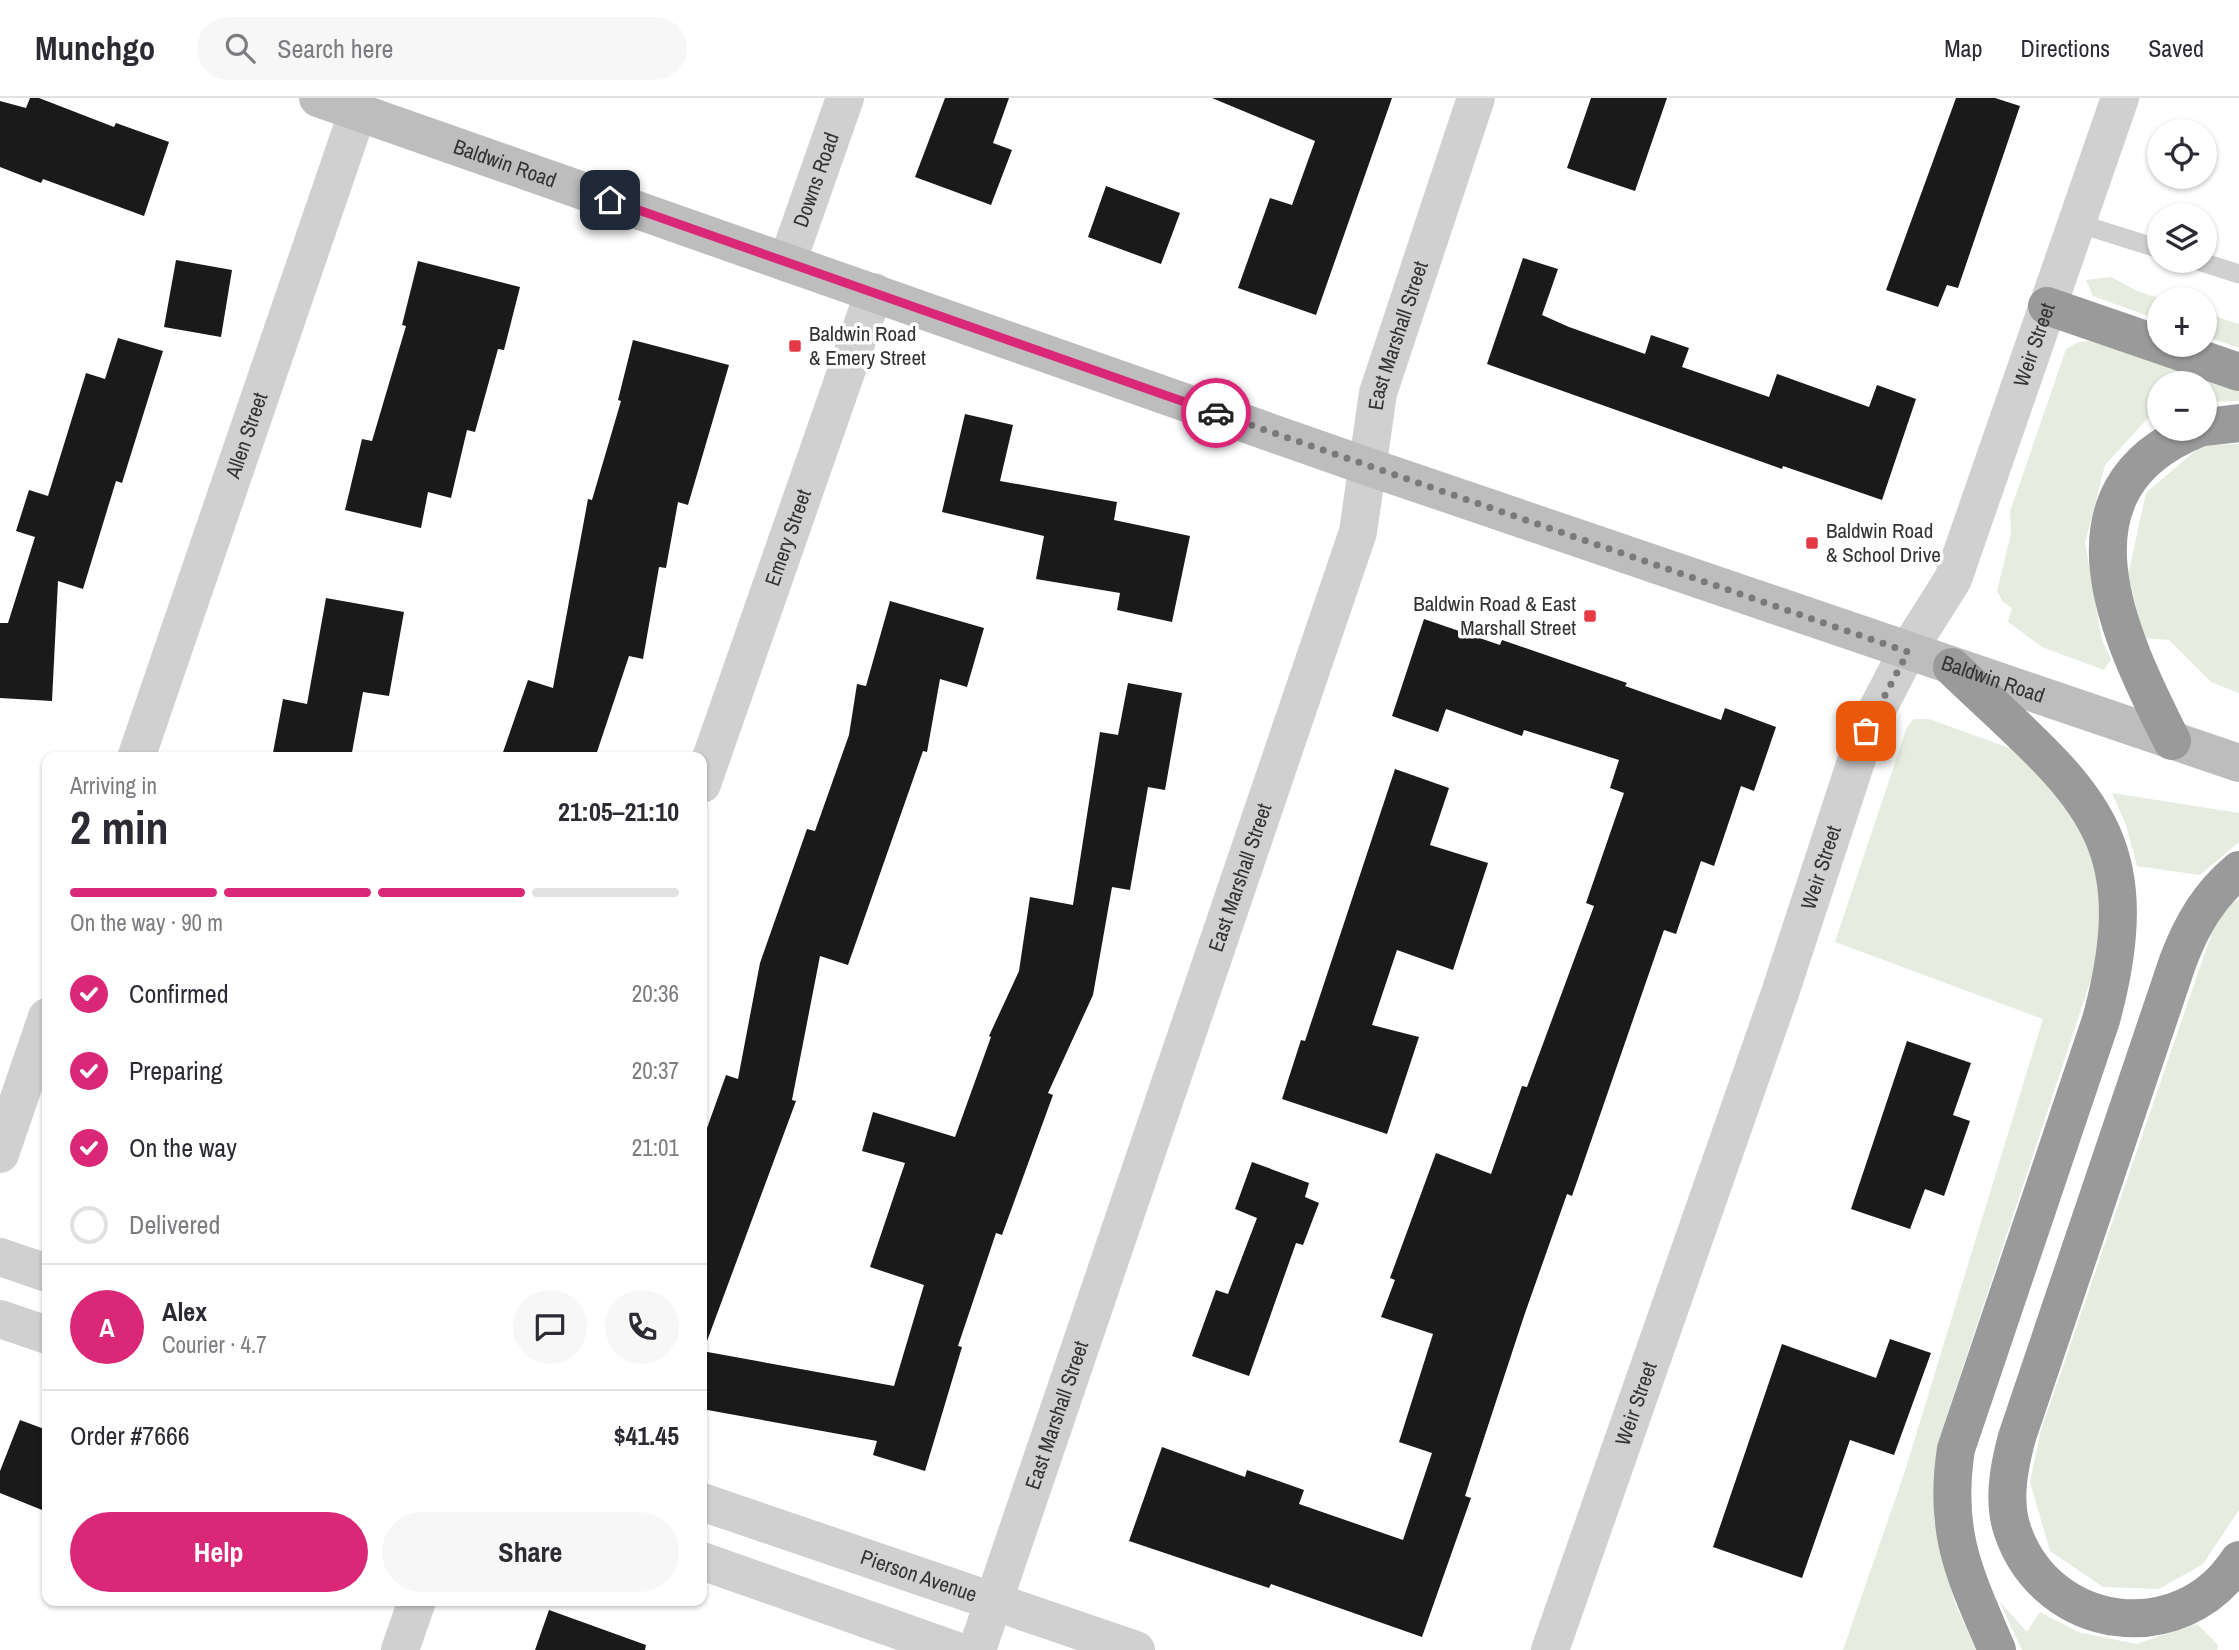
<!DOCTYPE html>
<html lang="en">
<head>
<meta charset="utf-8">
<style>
	body { margin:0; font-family:"Archivo Narrow",sans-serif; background:#f7f7f7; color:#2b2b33; height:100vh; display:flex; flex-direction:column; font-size:26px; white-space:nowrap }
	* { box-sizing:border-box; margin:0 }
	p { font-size:23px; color:#7c7c81 }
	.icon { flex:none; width:38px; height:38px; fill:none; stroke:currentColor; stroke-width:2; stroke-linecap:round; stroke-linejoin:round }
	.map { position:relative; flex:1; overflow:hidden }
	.drawer { position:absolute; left:42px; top:654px; width:665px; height:854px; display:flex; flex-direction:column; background:#fff; border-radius:14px; box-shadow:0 2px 5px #0004 }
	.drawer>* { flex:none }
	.fabs { position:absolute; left:2147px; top:21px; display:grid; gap:14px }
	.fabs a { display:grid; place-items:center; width:70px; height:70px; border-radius:50%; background:#fff; box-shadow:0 2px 5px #0004; font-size:35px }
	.pin { position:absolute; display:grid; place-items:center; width:60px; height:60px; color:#fff; margin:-30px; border-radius:14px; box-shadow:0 4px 10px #0006 }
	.courier { position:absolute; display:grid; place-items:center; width:70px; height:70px; margin:-35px; border:5px solid #db2777; border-radius:50%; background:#fff; color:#222; box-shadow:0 2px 9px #0007 }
	.overview em { font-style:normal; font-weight:800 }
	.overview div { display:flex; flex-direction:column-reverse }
	.overview { display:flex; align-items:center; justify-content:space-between; height:119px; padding:0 28px }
	h1 { font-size:46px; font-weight:800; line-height:52px }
	.bar { display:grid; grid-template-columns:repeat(4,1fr); gap:10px 7px; align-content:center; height:84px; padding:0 28px }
	.bar i { height:9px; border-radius:5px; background:#e1e1e2 }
	.bar .on { background:#db2777 }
	.bar p { grid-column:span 4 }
	.line { display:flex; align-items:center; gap:18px; padding:0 28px; border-top:2px solid #e1e1e2 }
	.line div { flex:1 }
	.round { display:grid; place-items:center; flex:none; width:74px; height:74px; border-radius:37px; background:#f7f7f7 }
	ol { padding:0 28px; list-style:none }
	li { display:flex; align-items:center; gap:21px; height:77px }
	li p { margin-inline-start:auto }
	li .icon { padding:7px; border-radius:50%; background:#db2777; color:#fff; stroke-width:4 }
	li:last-child { color:#7c7c81 }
	li i { width:38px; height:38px; border:4px solid #e1e1e2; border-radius:50% }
	.cta { display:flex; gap:14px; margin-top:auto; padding:14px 28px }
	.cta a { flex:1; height:80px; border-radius:42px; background:#db2777; color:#fff; font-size:28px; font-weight:800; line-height:80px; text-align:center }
	.cta a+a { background:#f7f7f7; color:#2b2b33 }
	header { display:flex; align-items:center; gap:42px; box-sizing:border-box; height:98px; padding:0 35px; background:#fff; border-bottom:2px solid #e1e1e2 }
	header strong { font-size:33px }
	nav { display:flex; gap:38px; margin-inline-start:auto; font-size:24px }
	.search { width:490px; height:63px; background:#f7f7f7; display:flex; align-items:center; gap:18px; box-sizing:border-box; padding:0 24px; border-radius:38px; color:#7c7c81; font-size:26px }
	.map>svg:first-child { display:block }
	.green { fill:#e6ecdf }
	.building { fill:#1a1a1a }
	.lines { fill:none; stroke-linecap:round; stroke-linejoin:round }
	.service { stroke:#d0d0d0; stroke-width:19 }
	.minor { stroke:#d0d0d0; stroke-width:38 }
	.secondary { stroke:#bdbdbd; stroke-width:38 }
	.motorway { stroke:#9a9a9a; stroke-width:38 }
	.done { stroke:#7a7a7a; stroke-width:7; stroke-dasharray:0 12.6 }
	.route { stroke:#db2777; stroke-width:9 }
	.poi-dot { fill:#e63946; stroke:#fff; stroke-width:2.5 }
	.labels { text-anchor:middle; stroke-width:7; stroke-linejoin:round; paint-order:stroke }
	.street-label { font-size:21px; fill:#333; stroke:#fff }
	.poi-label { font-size:21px; fill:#333; stroke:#fff; text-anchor:start }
</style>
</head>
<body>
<header>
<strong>Munchgo</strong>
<div class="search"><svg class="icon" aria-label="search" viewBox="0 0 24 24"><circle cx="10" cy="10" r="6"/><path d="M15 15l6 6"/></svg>Search here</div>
<nav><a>Map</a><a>Directions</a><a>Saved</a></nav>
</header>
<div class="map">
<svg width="2239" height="1552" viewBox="0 0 2239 1552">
	<rect width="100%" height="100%" fill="#fff"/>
	<!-- green -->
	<path class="green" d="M2111 179 2137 193 2162 201 2159 222 2093 198 2086 182Z
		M2205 215 2239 226V250L2205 238Z
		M2091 243 2239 293V303L2205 304V285H2160L2159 317 2147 321 2105 367 2085 445 2102 542 2111 561 2104 572 2042 549 2008 524 2012 510 2003 504 1997 493 2011 436 2010 414 2066 251 2078 244Z
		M2239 346V595L2211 584 2169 542 2144 540 2128 477 2146 395 2202 347Z
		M1914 621H1929L2015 652 2068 704 2102 781 2096 866 1938 1345 1934 1423 1955 1505 1976 1552H1843L1905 1373 2043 921 1835 844 1907 629Z
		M2112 695 2239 715V744L2200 777 2137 768 2126 727Z
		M2239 801V1412L2203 1466 2159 1491 2103 1489 2050 1453 2030 1384 2041 1332 2219 814Z
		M1999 1503 2027 1534 2040 1514 2078 1534 2136 1546 2197 1526 2218 1547 2217 1552H2022Z"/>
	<!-- building -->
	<path class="building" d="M30 0H39L114 29 116 25 169 44 144 118 43 81 41 85 0 69V3L26 10Z
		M945 0H1009L993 45 1012 52 991 107 915 79Z
		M1212 0H1392L1316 217 1238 190 1270 100 1292 107 1315 43Z
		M1591 0H1667L1635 93 1567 70Z
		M1956 0H1995L2020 8 1958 190 1947 187 1938 209 1886 192Z
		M1106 88 1180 115 1161 166 1088 139Z
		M1523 160 1558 171 1542 217 1569 229 1645 256 1651 237 1689 250 1682 269 1769 299 1777 276 1869 309 1877 287 1916 301 1882 402 1783 368 1782 371 1487 266Z
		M176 162 232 172 221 239 164 229Z
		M418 163 520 189 504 252 498 251 475 334 467 332 451 400 428 394 421 430 345 412 362 341 372 343 406 228 402 227Z
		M118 240 163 253 122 385 116 383 83 491 58 483 52 603 0 600V525H8L35 439 16 433 29 392 48 398 86 275 105 281Z
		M633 242 729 267 688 407 678 404 666 470 659 469 643 561 629 558 595 660H501L528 582 553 590 588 401 592 402 621 303 618 302Z
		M965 316 1013 327 1000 383 1117 404 1114 422 1190 438 1172 524 1117 512 1120 495 1036 481 1044 438 942 414Z
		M326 500 404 514 389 598 363 594 351 660H272L283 601 307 606Z
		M890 503 984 530 967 589 940 581 927 654 923 653 848 867 820 858 792 1002 796 1003 707 1243H702V1044L726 977 738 981 760 865 807 731 815 733 849 637 857 586 866 588Z
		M1424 521 1500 547 1502 542 1627 585 1625 588 1721 622 1725 610 1776 629 1754 693 1741 688 1714 768 1701 763 1676 836 1664 832 1572 1098 1567 1096 1524 1218 1465 1398 1471 1400 1422 1539 1271 1486 1269 1490 1129 1443 1162 1349 1245 1379 1247 1372 1304 1392 1299 1406 1403 1442 1432 1355 1399 1344 1433 1236 1381 1219 1395 1182 1390 1180 1436 1055 1491 1076 1522 988 1527 989 1594 808 1586 805 1624 695 1610 690 1619 662 1524 632 1522 638 1446 611 1438 634 1392 618Z
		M1128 585 1182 595 1165 692 1148 689 1130 792 1112 789 1093 897 1048 995 1053 997 1002 1137 996 1135 958 1248 962 1249 925 1373 873 1357 877 1343 702 1311V1253L894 1288 924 1187 870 1169 905 1065 862 1053 873 1014 955 1039 991 939 989 938 1019 873 1030 799 1073 807 1100 634 1118 637Z
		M1395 671 1449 690 1430 747 1488 765 1453 872 1397 852 1372 927 1419 939 1387 1036 1282 1001 1301 942 1305 943Z
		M1907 943 1971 965 1953 1017 1970 1023 1944 1098 1925 1091 1910 1131 1851 1111Z
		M1252 1064 1309 1085 1305 1099 1319 1105 1303 1147 1296 1145 1249 1278 1192 1258 1216 1192 1228 1196 1257 1120 1235 1111Z
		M1890 1241 1931 1255 1894 1357 1850 1342 1802 1480 1713 1449 1782 1246 1876 1280Z
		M20 1322 47 1332V1414L0 1395V1373Z
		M549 1512 646 1547 645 1552H535Z"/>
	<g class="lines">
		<!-- service -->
		<path class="service" d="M2077 125 2160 151
			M2198 163 2239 176"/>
		<!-- minor -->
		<g class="minor">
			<path id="s1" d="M787 165 845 0"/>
			<path id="s2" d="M136 660 358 13"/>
			<path id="s3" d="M702 686 874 194"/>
			<path d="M0 1056 47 919"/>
			<path d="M0 1159 47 1175"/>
			<path d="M0 1221 47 1237"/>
			<path id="s4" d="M702 1404 1136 1552"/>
			<path d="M702 1463 954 1552"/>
			<path d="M400 1552 417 1503"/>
			<path id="s5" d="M977 1552 1358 434 1378 295 1476 0"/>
			<path id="s6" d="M1550 1552 1780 895 1866 633 1907 554 1953 481 2120 0"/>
		</g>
		<!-- secondary -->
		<path class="secondary" id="s7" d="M318 0 1366 368 2239 665"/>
		<!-- motorway -->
		<path class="motorway" d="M2047 208 2239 274
			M2205 329 2239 325
			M1952 569C2080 692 2153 731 2101 922L1956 1351C1943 1435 1965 1477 1997 1552
			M2172 643C2119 538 2048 392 2197 331
			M2239 772C2209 797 2192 826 2178 863L2017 1339C2009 1369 2002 1404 2013 1434 2048 1534 2181 1552 2239 1462"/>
	</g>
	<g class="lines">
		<!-- done -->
		<path class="done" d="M1216 315 1908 554 1866 633"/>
		<!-- route -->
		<path class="route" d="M610 102 1216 315"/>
	</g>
	<!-- markers -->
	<g class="poi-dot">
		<rect x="788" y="241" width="14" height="14" rx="3.5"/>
		<rect x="1805" y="438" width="14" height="14" rx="3.5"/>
		<rect x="1583" y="511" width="14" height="14" rx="3.5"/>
	</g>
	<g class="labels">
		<!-- street labels -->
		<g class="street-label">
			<text dy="7" stroke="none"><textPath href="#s7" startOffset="198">Baldwin Road</textPath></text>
			<text dy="7" stroke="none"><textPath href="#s1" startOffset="88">Downs Road</textPath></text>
			<text dy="7" stroke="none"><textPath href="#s5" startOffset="1382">East Marshall Street</textPath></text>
			<text dy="7" stroke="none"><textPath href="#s6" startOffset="1395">Weir Street</textPath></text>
			<text dy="7" stroke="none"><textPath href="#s2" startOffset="341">Allen Street</textPath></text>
			<text dy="7" stroke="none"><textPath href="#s3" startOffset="261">Emery Street</textPath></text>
			<text dy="7" stroke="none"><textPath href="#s7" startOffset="1773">Baldwin Road</textPath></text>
			<text dy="7" stroke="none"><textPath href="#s6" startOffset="828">Weir Street</textPath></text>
			<text dy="7" stroke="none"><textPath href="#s5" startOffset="816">East Marshall Street</textPath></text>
			<text dy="7" stroke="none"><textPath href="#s6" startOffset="261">Weir Street</textPath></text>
			<text dy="7" stroke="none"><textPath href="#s5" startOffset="248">East Marshall Street</textPath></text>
			<text dy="7" stroke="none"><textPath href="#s4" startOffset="229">Pierson Avenue</textPath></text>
		</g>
		<!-- poi labels -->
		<g class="poi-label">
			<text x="809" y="243">Baldwin Road<tspan x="809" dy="24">&amp; Emery Street</tspan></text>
			<text x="1826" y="440">Baldwin Road<tspan x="1826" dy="24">&amp; School Drive</tspan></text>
			<text x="1576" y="513" text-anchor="end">Baldwin Road &amp; East<tspan x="1576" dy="24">Marshall Street</tspan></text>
		</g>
	</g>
</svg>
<div class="fabs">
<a><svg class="icon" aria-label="locate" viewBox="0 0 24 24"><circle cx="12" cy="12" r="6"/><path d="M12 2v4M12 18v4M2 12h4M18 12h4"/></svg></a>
<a><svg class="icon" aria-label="layers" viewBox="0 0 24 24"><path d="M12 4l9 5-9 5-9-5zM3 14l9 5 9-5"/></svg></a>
<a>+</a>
<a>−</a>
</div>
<div class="pin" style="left:1866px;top:633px;background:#ea580c"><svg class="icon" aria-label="bag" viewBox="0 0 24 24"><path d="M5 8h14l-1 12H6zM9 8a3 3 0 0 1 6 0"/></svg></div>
<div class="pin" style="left:610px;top:102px;background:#1f2937"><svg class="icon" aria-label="home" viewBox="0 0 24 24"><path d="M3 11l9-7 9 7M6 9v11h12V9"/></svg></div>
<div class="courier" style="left:1216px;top:315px"><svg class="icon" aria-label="car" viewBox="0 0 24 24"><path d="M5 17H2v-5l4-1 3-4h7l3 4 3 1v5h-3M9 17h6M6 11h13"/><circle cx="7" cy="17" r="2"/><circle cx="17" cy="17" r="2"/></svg></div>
<section class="drawer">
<div class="overview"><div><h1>2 min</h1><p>Arriving in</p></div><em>21:05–21:10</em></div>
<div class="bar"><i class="on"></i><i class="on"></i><i class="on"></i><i></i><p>On the way · 90 m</p></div>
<ol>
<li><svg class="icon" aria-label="check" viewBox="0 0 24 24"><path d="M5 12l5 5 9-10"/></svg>Confirmed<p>20:36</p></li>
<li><svg class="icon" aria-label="check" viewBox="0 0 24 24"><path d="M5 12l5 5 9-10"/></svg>Preparing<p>20:37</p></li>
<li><svg class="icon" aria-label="check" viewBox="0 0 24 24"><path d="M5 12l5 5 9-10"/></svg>On the way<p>21:01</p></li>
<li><i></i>Delivered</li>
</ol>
<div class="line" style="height:126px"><b class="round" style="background:#db2777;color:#fff">A</b><div><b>Alex</b><p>Courier · 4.7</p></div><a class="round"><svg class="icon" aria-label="chat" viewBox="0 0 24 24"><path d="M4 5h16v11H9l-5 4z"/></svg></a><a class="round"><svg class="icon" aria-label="phone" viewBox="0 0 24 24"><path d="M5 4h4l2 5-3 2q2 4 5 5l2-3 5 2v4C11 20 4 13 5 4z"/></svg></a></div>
<div class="line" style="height:91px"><div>Order #7666</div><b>$41.45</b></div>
<div class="cta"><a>Help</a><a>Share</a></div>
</section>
</div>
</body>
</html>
